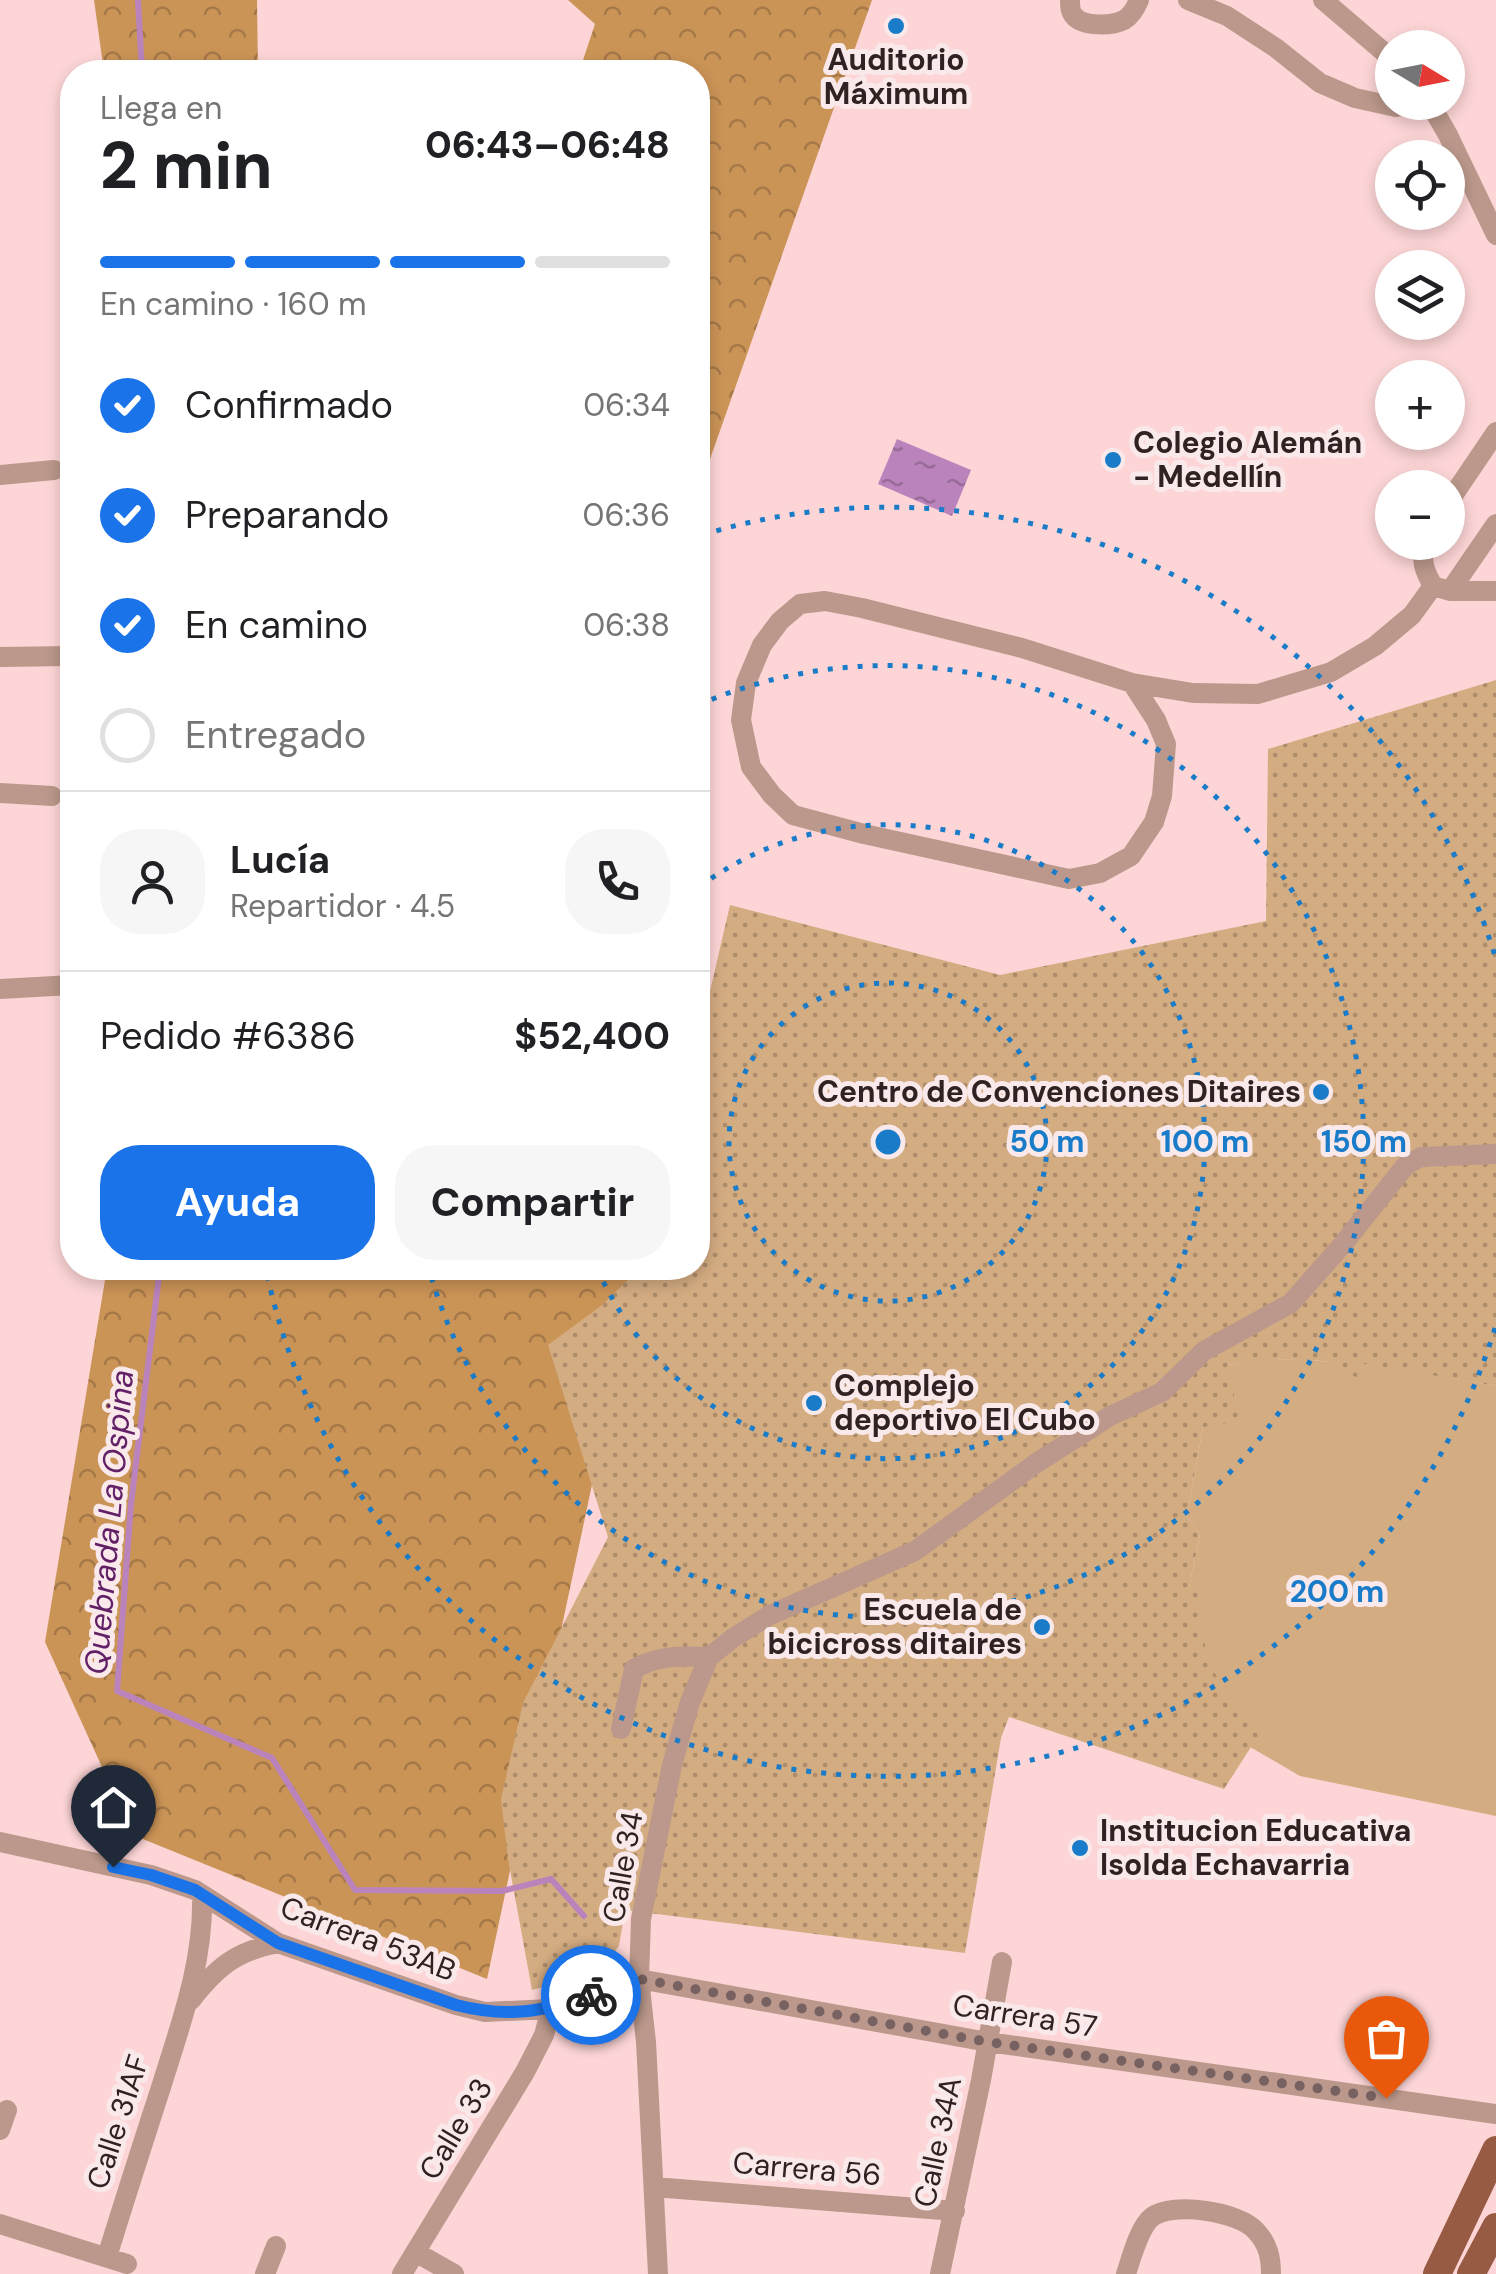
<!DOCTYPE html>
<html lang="es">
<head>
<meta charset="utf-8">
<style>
	body { margin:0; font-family:"DM Sans",sans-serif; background:#f6f6f6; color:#202124; height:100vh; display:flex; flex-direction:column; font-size:38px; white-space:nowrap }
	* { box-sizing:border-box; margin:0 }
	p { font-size:32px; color:#757577 }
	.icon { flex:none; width:55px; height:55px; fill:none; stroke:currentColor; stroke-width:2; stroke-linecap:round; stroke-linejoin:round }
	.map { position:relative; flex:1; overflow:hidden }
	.side { position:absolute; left:60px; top:60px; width:650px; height:1220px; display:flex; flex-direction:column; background:#fff; border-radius:40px; box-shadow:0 5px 15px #0003 }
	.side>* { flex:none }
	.needle { width:65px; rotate:100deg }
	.fabs { position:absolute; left:1375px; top:30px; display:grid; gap:20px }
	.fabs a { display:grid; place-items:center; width:90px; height:90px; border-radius:50%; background:#fff; box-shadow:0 5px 15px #0003; font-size:50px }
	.pin { position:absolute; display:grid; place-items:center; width:85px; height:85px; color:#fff; margin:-102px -42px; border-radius:50% 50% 50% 0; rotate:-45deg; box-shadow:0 0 10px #0007 }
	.pin .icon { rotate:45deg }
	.courier { position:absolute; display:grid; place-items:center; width:100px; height:100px; margin:-50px; border:8px solid #1a73e8; border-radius:50%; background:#fff; color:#222; box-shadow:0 2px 12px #0007 }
	.head em { font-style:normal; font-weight:800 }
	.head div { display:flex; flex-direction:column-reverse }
	.head { display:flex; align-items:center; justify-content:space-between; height:170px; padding:0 40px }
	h1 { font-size:65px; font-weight:800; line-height:75px }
	.bar { display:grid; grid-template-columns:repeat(4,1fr); gap:15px 10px; align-content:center; height:120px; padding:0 40px }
	.bar i { height:12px; border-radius:8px; background:#e0e0e0 }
	.bar .active { background:#1a73e8 }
	.bar p { grid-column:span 4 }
	.line { display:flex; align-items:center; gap:25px; padding:0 40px; border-top:2px solid #e0e0e0 }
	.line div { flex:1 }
	.round { display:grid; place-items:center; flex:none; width:105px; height:105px; border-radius:40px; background:#f6f6f6 }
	ol { padding:0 40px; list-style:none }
	li { display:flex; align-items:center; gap:30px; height:110px }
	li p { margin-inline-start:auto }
	li .icon { padding:10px; border-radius:50%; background:#1a73e8; color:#fff; stroke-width:4 }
	li:last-child { color:#757577 }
	li i { width:55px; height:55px; border:5px solid #e0e0e0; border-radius:50% }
	.button { display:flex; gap:20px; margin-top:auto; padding:20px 40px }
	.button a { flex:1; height:115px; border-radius:40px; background:#1a73e8; color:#fff; font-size:40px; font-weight:800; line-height:115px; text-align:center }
	.button a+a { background:#f6f6f6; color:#202124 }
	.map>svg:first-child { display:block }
	.grass { fill:#d4ac82 }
	.forest { fill:url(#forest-crowns) }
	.park { fill:url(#park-dots) }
	.water { fill:url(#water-ripples) }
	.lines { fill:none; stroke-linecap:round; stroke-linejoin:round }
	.stream { stroke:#ba83bc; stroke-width:6 }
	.minor { stroke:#bb988b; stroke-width:20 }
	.major { stroke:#975a43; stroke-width:28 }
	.done { stroke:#786161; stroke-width:10; stroke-dasharray:0 18 }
	.route { stroke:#1a73e8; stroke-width:12 }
	.ring { fill:none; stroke:#1a7cc8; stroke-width:5; stroke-dasharray:5 10 }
	.poi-dot { fill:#1a7cc8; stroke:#fae9ea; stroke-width:4 }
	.labels { text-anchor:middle; stroke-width:10; stroke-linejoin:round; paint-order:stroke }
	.poi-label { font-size:30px; font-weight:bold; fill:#302222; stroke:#fae9ea; text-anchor:start }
	.street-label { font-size:30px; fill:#302222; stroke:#fae9ea }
	.water-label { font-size:32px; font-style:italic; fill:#622067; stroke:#fae9ea }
	.centre { fill:#1a7cc8; stroke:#fae9ea; stroke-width:5 }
	.ring-label { font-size:30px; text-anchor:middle; font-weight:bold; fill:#1a7cc8; stroke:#fae9ea; stroke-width:10; stroke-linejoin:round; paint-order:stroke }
</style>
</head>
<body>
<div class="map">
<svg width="1496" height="2274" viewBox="0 0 1496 2274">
	<defs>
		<pattern id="forest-crowns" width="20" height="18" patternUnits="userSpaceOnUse" patternTransform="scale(2.5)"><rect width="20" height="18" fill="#cb9457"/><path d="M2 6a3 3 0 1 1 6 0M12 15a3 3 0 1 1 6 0" fill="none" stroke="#a57848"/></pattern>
		<pattern id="park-dots" width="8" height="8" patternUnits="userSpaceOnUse" patternTransform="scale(2.5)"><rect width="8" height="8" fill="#d4ac82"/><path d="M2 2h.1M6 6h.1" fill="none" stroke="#ac8c6a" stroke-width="1.8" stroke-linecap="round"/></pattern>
		<pattern id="water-ripples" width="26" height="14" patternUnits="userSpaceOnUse" patternTransform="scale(2.5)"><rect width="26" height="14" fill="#ba83bc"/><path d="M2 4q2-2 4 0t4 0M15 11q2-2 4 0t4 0" fill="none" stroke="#986b98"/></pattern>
	</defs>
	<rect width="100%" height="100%" fill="#fdd5d6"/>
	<!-- grass -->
	<path class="grass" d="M1301 1359 1331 1362 1356 1377 1360 1362 1496 1386V1816L1300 1776 1250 1747 1259 1733 1235 1708 1218 1681 896 1588 1189 1587 1200 1535 1187 1516 1203 1427 1228 1365 1258 1360Z"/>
	<!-- forest -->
	<path class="forest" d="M94 0H257L258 72H104Z
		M568 0H872L698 493V72H579L595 24Z
		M107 1268H638L487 1979 133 1835 45 1642Z"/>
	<!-- park -->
	<path class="park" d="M1496 680V1386L1360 1363 1357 1377 1329 1372 1330 1362C1295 1358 1263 1359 1228 1365L1239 1421 1203 1427 1187 1516 1200 1535 1189 1587 1201 1590C1201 1603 1200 1617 1202 1630 1207 1671 1231 1704 1260 1733L1224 1789 1009 1717 1001 1738 965 1953 625 1910 619 1946 601 1971 532 1990 508 1859 501 1799 523 1703 608 1537 548 1345 602 1305 640 1268H698V1162L704 1141 699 1098 701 1030 730 905 1000 975 1266 921 1268 749Z"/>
	<!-- water -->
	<path class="water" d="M897 439 971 470 952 516 878 484Z"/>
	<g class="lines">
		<!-- stream -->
		<path class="stream" d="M138 0 142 72
			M160 1268 131 1504 117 1691 272 1758 355 1890 502 1891 551 1879 584 1916"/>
		<!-- minor -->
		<path class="minor" d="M1070 0C1070 5 1070 12 1074 16 1083 27 1112 26 1124 20 1131 16 1136 7 1139 0
			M1188 0 1227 16 1276 48 1320 83 1355 98 1396 107 1421 102
			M1323 0 1392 59
			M1429 102 1448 135 1496 235
			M0 475 54 470
			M1448 503 1496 432
			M1426 542C1420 560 1424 570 1433 586L1450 591H1496
			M1450 591 1496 524
			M0 657 72 656
			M1132 683 1156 720 1166 744 1162 796 1154 822 1131 856 1100 873 1069 879 864 834 793 815 772 795 751 767 741 720 746 683 762 645 780 621 800 604 825 601 862 608 1022 648 1132 683 1193 693 1258 694 1331 672 1375 646 1412 615 1433 586
			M0 793 52 796
			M0 989 72 985
			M621 1729 634 1669C659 1655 681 1656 709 1657
			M0 1842 151 1875 195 1890 278 1943 456 2005 485 2012 551 2009 639 1979 988 2042 1496 2114
			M191 2000C217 1967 236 1951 278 1943
			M0 2130 7 2110
			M654 2187 955 2211
			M0 2224 127 2264
			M417 2253 454 2274
			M107 2257C125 2198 144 2140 163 2081 182 2020 204 1960 202 1895
			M265 2274 276 2246
			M402 2274 525 2072 544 2035 551 2009
			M658 2274 646 2042 639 1979 641 1919 672 1765 690 1702 709 1657 733 1638 770 1615 915 1551 1035 1464 1110 1416 1162 1392 1204 1351 1291 1303 1343 1244 1406 1165 1421 1157 1496 1154
			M940 2274 981 2080 1002 1962
			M1126 2274C1131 2259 1139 2227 1152 2217 1173 2201 1240 2212 1256 2231 1268 2244 1271 2257 1271 2274"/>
		<!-- major -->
		<path class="major" d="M1437 2274 1496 2150
			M1471 2274 1496 2227"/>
	</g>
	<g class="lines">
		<!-- done -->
		<path class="done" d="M591 1995 639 1979 988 2042 1386 2098"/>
		<!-- route -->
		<path class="route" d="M113 1867 151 1875 195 1890 278 1943 456 2005C507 2018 543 2012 591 1995"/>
	</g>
	<!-- distance rings -->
	<g class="ring">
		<circle cx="888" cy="1142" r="159"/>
		<path d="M699 887A317 317 0 1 1 597 1268"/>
		<path d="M698 705A476 476 0 1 1 429 1269"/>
		<path d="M1495 1328A635 635 0 0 1 266 1269M702 535A635 635 0 0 1 1495 956"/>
	</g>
	<!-- markers -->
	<g class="poi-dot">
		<circle cx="896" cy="26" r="10"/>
		<circle cx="1113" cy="460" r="10"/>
		<circle cx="1321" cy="1092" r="10"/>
		<circle cx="814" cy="1403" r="10"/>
		<circle cx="1042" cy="1627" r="10"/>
		<circle cx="1080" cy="1848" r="10"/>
	</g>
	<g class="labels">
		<!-- poi labels -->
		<g class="poi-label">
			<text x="896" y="70" text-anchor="middle">Auditorio<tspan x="896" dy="34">Máximum</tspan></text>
			<text x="1133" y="453">Colegio Alemán<tspan x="1133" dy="34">- Medellín</tspan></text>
			<text x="1301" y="1102" text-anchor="end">Centro de Convenciones Ditaires</text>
			<text x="834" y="1396">Complejo<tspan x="834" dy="34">deportivo El Cubo</tspan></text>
			<text x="1022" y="1620" text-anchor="end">Escuela de<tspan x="1022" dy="34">bicicross ditaires</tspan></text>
			<text x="1100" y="1841">Institucion Educativa<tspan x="1100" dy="34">Isolda Echavarria</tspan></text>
		</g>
		<!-- street labels -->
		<g class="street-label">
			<text transform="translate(623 1867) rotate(-80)" y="10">Calle 34</text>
			<text transform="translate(368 1939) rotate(21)" y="10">Carrera 53AB</text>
			<text transform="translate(1025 2016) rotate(9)" y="10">Carrera 57</text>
			<text transform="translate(118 2122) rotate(-72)" y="10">Calle 31AF</text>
			<text transform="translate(456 2129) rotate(-59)" y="10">Calle 33</text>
			<text transform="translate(938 2142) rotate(-78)" y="10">Calle 34A</text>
			<text transform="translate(807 2169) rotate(5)" y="10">Carrera 56</text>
		</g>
		<!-- water labels -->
		<g class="water-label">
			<text transform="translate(109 1522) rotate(-85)" y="11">Quebrada La Ospina</text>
		</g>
	</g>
	<circle cx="888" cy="1142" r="15" class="centre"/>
	<g class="ring-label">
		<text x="1047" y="1152">50 m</text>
		<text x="1205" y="1152">100 m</text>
		<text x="1364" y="1152">150 m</text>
		<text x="1337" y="1602">200 m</text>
	</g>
</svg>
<div class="fabs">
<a><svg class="needle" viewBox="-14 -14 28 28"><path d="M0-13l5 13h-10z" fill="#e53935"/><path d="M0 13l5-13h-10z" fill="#757577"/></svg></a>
<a><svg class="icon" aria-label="locate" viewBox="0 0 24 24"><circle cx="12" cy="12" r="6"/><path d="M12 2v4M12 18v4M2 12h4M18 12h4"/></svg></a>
<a><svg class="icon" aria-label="layers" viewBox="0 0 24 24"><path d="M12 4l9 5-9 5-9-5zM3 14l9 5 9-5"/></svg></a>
<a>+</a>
<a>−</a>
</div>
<div class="pin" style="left:1386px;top:2098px;background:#ea580c"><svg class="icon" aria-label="bag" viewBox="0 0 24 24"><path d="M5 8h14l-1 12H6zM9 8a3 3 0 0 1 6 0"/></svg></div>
<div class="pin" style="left:113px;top:1867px;background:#1f2937"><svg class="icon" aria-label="home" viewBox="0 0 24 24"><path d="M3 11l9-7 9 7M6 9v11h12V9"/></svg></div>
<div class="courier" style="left:591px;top:1995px"><svg class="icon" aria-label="bike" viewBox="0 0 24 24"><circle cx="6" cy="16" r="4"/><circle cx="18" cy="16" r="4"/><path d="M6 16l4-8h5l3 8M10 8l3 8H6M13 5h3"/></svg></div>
<section class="side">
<div class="head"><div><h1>2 min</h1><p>Llega en</p></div><em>06:43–06:48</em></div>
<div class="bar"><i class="active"></i><i class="active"></i><i class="active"></i><i></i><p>En camino · 160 m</p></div>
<ol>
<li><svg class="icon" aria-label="check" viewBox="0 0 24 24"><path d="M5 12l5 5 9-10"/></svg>Confirmado<p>06:34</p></li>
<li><svg class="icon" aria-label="check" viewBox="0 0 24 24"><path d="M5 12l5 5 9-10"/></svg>Preparando<p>06:36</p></li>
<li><svg class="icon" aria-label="check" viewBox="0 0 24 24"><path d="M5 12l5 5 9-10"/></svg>En camino<p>06:38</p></li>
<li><i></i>Entregado</li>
</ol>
<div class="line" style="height:180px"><a class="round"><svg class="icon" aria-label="person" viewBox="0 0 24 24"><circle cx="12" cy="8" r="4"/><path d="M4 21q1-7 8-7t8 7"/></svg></a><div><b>Lucía</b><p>Repartidor · 4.5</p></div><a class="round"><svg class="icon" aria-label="phone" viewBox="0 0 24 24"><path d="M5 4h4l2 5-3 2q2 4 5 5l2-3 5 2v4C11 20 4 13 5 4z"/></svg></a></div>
<div class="line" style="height:130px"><div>Pedido #6386</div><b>$52,400</b></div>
<div class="button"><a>Ayuda</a><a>Compartir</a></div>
</section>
</div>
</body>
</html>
